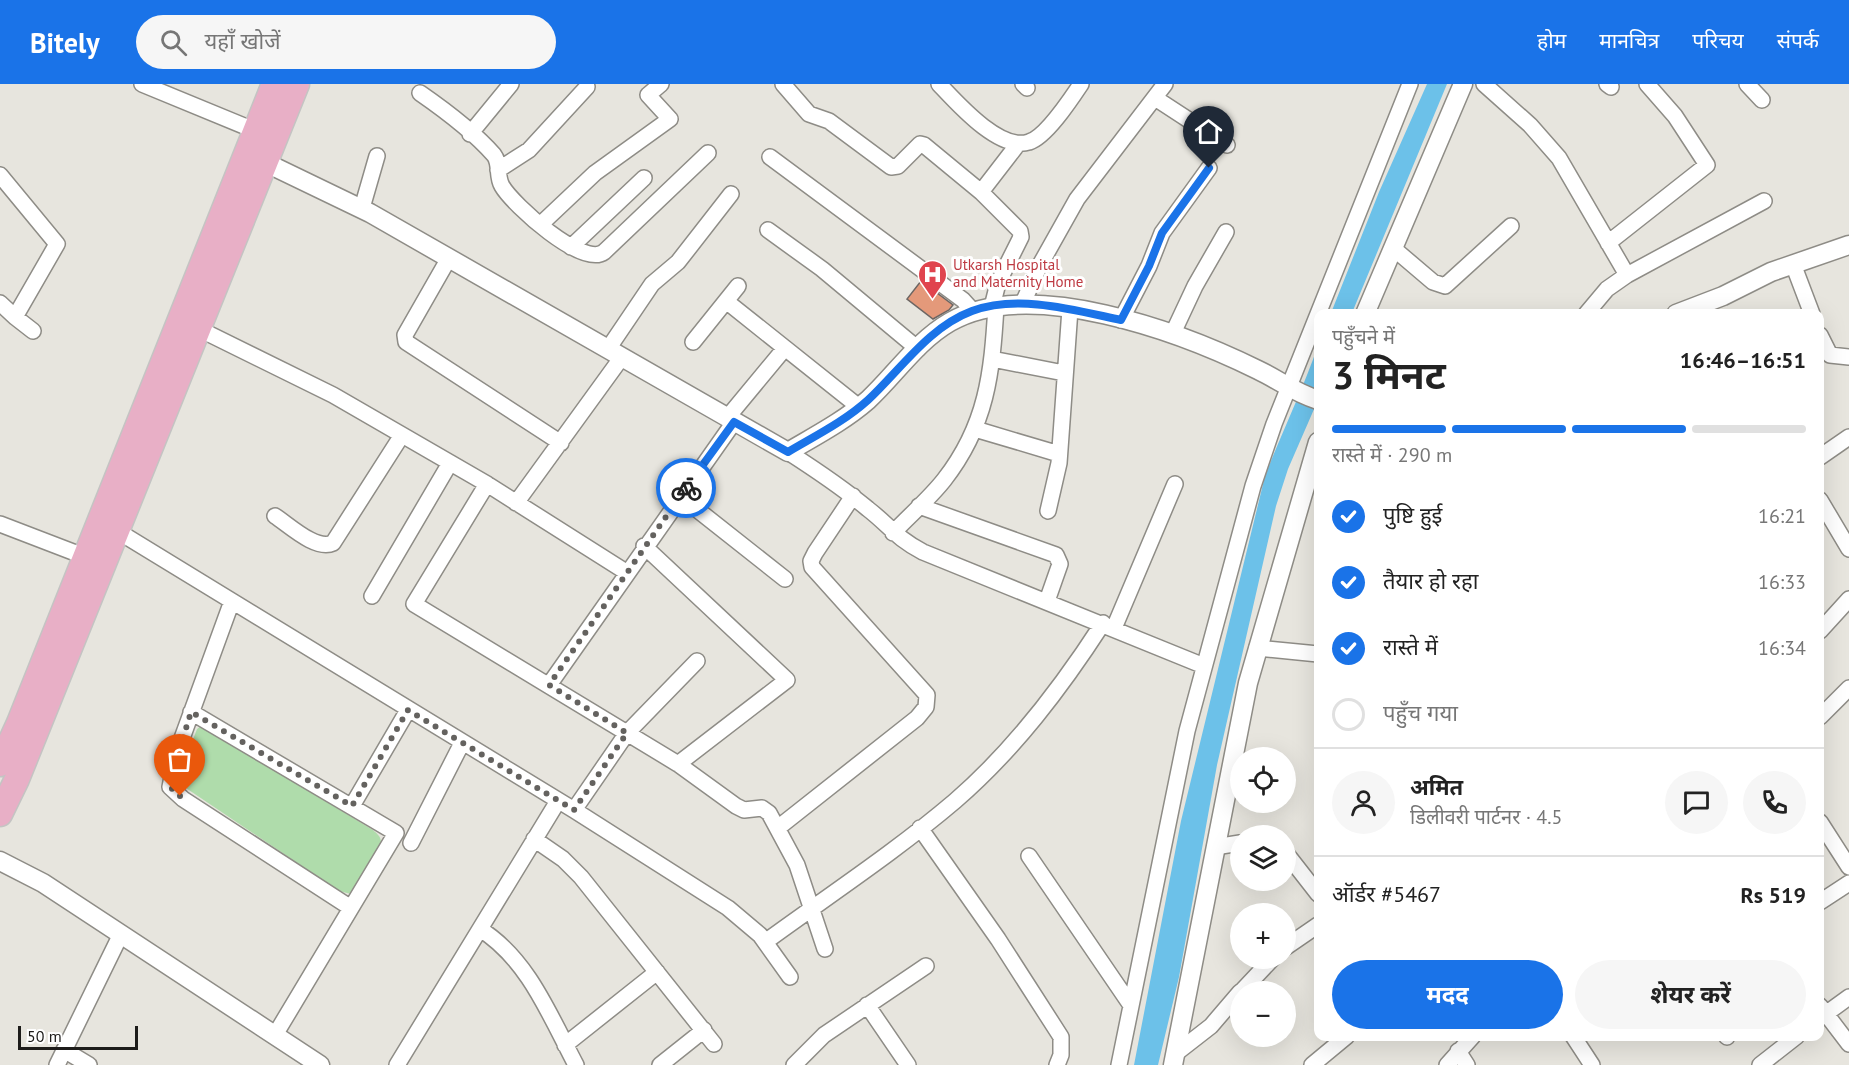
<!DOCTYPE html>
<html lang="hi">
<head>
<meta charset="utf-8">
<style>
	body { margin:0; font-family:"PT Sans","Noto Sans Devanagari",sans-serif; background:#f6f6f6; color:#222; height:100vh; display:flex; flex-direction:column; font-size:22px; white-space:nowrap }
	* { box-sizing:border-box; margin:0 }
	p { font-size:20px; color:#767676 }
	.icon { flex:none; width:33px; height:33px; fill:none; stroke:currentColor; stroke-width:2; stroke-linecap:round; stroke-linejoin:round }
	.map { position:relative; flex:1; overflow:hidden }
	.drawer { position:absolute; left:1314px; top:225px; width:510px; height:732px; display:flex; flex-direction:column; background:#fff; border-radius:12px; box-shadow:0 6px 24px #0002 }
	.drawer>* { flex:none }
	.fabs { position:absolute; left:1230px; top:663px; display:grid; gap:12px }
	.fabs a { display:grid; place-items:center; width:66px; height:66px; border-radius:50%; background:#fff; box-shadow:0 6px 24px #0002; font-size:30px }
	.scale { position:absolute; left:18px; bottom:15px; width:120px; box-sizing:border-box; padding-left:6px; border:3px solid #1d1c1a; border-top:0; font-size:16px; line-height:21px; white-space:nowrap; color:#1d1c1a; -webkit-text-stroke:4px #fff; paint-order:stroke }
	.pin { position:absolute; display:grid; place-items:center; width:51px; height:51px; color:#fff; margin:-62px -26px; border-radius:50% 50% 50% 0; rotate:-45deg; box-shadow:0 0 6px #0007 }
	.pin .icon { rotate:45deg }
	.courier { position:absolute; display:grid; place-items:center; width:60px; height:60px; margin:-30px; border:4px solid #1a73e8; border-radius:50%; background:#fff; color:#222; box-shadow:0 2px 8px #0007 }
	.head em { font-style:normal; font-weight:700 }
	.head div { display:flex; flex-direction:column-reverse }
	.head { display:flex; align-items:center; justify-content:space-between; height:102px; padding:0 18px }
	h1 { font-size:39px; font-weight:700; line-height:45px }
	.bar { display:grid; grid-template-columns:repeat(4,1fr); gap:9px 6px; align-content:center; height:72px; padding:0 18px }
	.bar i { height:8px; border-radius:4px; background:#e0e0e0 }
	.bar .selected { background:#1a73e8 }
	.bar p { grid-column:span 4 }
	.line { display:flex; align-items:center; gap:15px; padding:0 18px; border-top:2px solid #e0e0e0 }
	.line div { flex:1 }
	.round { display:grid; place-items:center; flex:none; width:63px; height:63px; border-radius:32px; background:#f6f6f6 }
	ol { padding:0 18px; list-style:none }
	li { display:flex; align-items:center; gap:18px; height:66px }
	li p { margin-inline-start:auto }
	li .icon { padding:6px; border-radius:50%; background:#1a73e8; color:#fff; stroke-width:4 }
	li:last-child { color:#767676 }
	li i { width:33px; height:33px; border:3px solid #e0e0e0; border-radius:50% }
	.action { display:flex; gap:12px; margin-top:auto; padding:12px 18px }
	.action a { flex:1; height:69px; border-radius:36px; background:#1a73e8; color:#fff; font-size:24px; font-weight:700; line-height:69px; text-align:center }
	.action a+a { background:#f6f6f6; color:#222 }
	header { display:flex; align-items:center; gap:36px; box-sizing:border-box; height:84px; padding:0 30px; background:#1a73e8; color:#fff }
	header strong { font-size:28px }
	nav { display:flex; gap:33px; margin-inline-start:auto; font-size:21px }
	.search { width:420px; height:54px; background:#f6f6f6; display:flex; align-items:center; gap:15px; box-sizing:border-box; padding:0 21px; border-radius:33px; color:#767676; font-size:22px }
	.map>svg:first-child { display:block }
	.green { fill:#afdcab }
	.water { fill:#6cc1e9 }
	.building { fill:#e4997a; stroke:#6d6663; stroke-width:1.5 }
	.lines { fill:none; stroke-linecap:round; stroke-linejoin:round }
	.minor-casing { stroke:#8e8c86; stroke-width:18 }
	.tertiary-casing { stroke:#8e8c86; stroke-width:21 }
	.trunk-casing { stroke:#c4c4c3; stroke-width:27 }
	.minor { stroke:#fff; stroke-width:15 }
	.tertiary { stroke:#fff; stroke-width:18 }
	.trunk { stroke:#e8afc6; stroke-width:24 }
	.done { stroke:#64625f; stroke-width:6; stroke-dasharray:0 10.8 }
	.route { stroke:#1a73e8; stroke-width:8 }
	.labels { text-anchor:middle; stroke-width:6; stroke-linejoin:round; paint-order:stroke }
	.health-label { font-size:15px; fill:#be3a42; stroke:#fff; text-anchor:start }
</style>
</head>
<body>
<header>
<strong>Bitely</strong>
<div class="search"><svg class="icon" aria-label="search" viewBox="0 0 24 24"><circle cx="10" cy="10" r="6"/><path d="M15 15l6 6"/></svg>यहाँ खोजें</div>
<nav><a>होम</a><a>मानचित्र</a><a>परिचय</a><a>संपर्क</a></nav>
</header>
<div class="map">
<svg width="1849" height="981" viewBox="0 0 1849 981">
	<rect width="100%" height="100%" fill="#e7e5de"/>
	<!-- green -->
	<path class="green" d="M201 642 373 746C376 749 381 752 381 758 380 771 358 798 351 810L339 807 177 698 197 645Z"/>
	<!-- water -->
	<path class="water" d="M1427 0H1447L1352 229H1331L1379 108Z
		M1318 262V316L1288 385 1276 422 1217 681 1179 893 1158 981H1134L1181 737 1265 392C1282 348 1302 307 1318 262Z"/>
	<!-- building -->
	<path class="building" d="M921 197 953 221 949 226 933 235 907 215Z"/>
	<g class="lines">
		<defs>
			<path id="minor" d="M142 0 261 49
				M783 0 809 30 829 37 891 83 898 82 920 60 924 61 981 108
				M939 0C957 19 1000 68 1029 58 1046 53 1071 15 1081 0
				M1023 0 1027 4
				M1484 0 1530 41 1559 74 1627 191
				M1607 0 1611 3
				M1747 0 1762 16
				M420 9C446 27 473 47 494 71 501 80 496 92 502 102 513 121 583 184 604 168L708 69
				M1155 14 1227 61
				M470 50 511 0
				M770 73 963 216 973 227
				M498 86 529 66 587 3
				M0 91 57 160 15 233 0 219
				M362 124 377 72
				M541 140 595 89 670 35 648 11 661 0
				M768 146 822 185 918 265
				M1608 159 1707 81 1675 32 1647 0
				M571 163 644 94
				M1393 164 1433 198 1445 202 1511 142
				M449 174 405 251 406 258 561 359
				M1793 180 1812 230
				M726 217 859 323
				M1022 221 1040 181 1077 115 1165 0
				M992 223 998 199 1021 153 1020 147 981 108 1018 60
				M1586 230 1607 205 1627 191 1764 117
				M15 233 33 247
				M1121 236 1149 182 1162 149 1209 84
				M191 241 333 311 487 400 626 488
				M1173 249 1195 202 1226 148
				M1820 251 1830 271 1849 273
				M693 258 738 202
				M608 265 652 200 678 178 731 110
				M992 275 1064 289
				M727 334 785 264
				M975 345 1059 370
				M788 368C816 386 843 404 868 425 890 442 896 454 923 468L1204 582
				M1820 373 1849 353
				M487 400 414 520 678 680 736 722 744 726 762 724 769 729 797 781 825 865
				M680 412 785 495
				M1820 416 1849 465
				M516 419 622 273
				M919 422 1056 471 1060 480 1047 517
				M1048 427 1059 379 1070 225
				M275 432C289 441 316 467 333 459L402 351
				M0 440 86 473
				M119 448 574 726 728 824 760 851 790 893
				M893 449C910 431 929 415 944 396 987 341 992 289 996 222
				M644 462 787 596 678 680
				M372 512 450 379
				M232 517 177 668 170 703 183 715 351 824
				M1114 544 1175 400
				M1820 547 1849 515
				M1257 564 1318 570
				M549 601 734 338
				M191 628 396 749 275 951
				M1820 633 1849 604
				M352 722 408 626
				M574 726 627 649 697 577
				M1820 738 1849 783
				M779 743 917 634 926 623 927 611 812 483 811 477 815 469 853 412
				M920 744 998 855 1061 953V971L1057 981
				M534 755 563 775 581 793 714 960
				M411 759 462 659
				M1215 763 1240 759
				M1286 769 1318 810
				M1029 772 1130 920
				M1820 818 1849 799
				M480 845C528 875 550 932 576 981
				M765 858C828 812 895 768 955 717 1014 666 1061 604 1103 539
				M1286 863 1318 841
				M1241 908 1273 874
				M867 921 908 981
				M1820 922 1849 960
				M1820 934 1849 913
				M1573 952 1592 981
				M1726 952 1727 953
				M565 961 657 888
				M64 966 89 981
				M1458 967 1467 981
				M1175 970 1211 942 1240 908
				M57 981 121 850
				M397 981 558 717
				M660 981 704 946
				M794 981 824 951 926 882
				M1119 981 1187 647 1253 402 1274 340 1410 0
				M1312 981 1347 952
				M1447 981 1473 952
				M1760 981 1797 952"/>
			<path id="tertiary" d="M254 73 370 129 788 368C815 352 844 337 868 316 895 291 917 257 950 238 1030 192 1181 248 1258 286 1281 297 1293 308 1318 316
				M1365 230 1463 0
				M1676 230 1723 212 1771 188 1849 161
				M0 777 43 799 320 981
				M1173 981 1248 599 1318 358"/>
			<path id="trunk" d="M0 680 19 639 274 0
				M0 730 17 695 297 0"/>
		</defs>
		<!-- minor casing -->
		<use href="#minor" class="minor-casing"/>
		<!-- tertiary casing -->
		<use href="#tertiary" class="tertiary-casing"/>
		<!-- trunk casing -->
		<use href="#trunk" class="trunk-casing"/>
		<!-- minor -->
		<use href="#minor" class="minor"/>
		<!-- tertiary -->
		<use href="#tertiary" class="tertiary"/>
		<!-- trunk -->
		<use href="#trunk" class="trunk"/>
	</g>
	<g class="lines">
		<!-- done -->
		<path class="done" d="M180 712 170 703 171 693 191 628 352 722 408 626 574 726 627 649 549 601 686 404"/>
		<!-- route -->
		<path class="route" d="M686 404 734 338 788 368C815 352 845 337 868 316 901 285 929 243 972 227 1019 210 1074 226 1121 236L1149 182 1162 149 1209 84"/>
	</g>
	<!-- icons -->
	<defs>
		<symbol id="hospital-pin" viewBox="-11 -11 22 30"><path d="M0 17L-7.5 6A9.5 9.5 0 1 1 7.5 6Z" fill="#e0444e" stroke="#fff"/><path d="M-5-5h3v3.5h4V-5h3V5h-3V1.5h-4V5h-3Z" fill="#fff"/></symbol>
	</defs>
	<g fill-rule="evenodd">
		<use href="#hospital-pin" x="916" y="174" width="33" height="45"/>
	</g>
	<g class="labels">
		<!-- health labels -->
		<g class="health-label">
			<text x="953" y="186">Utkarsh Hospital<tspan x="953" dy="17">and Maternity Home</tspan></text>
		</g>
	</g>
</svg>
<div class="fabs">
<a><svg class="icon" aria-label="locate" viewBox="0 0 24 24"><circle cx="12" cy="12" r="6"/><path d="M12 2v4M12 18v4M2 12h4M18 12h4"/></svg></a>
<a><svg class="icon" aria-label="layers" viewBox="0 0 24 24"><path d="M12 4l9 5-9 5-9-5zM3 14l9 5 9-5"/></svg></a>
<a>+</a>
<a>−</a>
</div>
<div class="scale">50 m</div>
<div class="pin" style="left:180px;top:712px;background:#ea580c"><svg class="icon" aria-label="bag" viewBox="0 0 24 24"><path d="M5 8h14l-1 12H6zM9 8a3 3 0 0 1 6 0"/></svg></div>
<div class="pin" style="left:1209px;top:84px;background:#1f2937"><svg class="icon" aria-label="home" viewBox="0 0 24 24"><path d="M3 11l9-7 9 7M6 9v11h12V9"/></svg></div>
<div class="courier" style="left:686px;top:404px"><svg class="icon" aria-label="bike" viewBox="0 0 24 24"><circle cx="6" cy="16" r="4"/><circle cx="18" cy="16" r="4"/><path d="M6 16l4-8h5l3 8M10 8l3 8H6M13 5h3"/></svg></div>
<section class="drawer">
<div class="head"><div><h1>3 मिनट</h1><p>पहुँचने में</p></div><em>16:46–16:51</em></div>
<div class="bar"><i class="selected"></i><i class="selected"></i><i class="selected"></i><i></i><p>रास्ते में · 290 m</p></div>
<ol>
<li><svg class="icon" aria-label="check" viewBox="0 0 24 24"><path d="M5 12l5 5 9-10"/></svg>पुष्टि हुई<p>16:21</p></li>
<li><svg class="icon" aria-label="check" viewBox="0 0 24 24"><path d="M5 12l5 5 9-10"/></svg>तैयार हो रहा<p>16:33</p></li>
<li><svg class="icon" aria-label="check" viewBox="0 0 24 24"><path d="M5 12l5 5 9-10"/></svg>रास्ते में<p>16:34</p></li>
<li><i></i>पहुँच गया</li>
</ol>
<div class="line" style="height:108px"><a class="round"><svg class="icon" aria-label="person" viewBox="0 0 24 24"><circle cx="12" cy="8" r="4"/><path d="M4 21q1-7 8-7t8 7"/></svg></a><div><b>अमित</b><p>डिलीवरी पार्टनर · 4.5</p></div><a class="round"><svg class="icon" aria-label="chat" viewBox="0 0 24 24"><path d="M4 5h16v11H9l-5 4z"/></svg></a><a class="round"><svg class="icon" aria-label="phone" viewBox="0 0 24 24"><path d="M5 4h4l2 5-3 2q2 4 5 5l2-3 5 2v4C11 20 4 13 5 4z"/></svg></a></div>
<div class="line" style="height:78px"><div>ऑर्डर #5467</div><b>Rs 519</b></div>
<div class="action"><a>मदद</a><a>शेयर करें</a></div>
</section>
</div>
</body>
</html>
